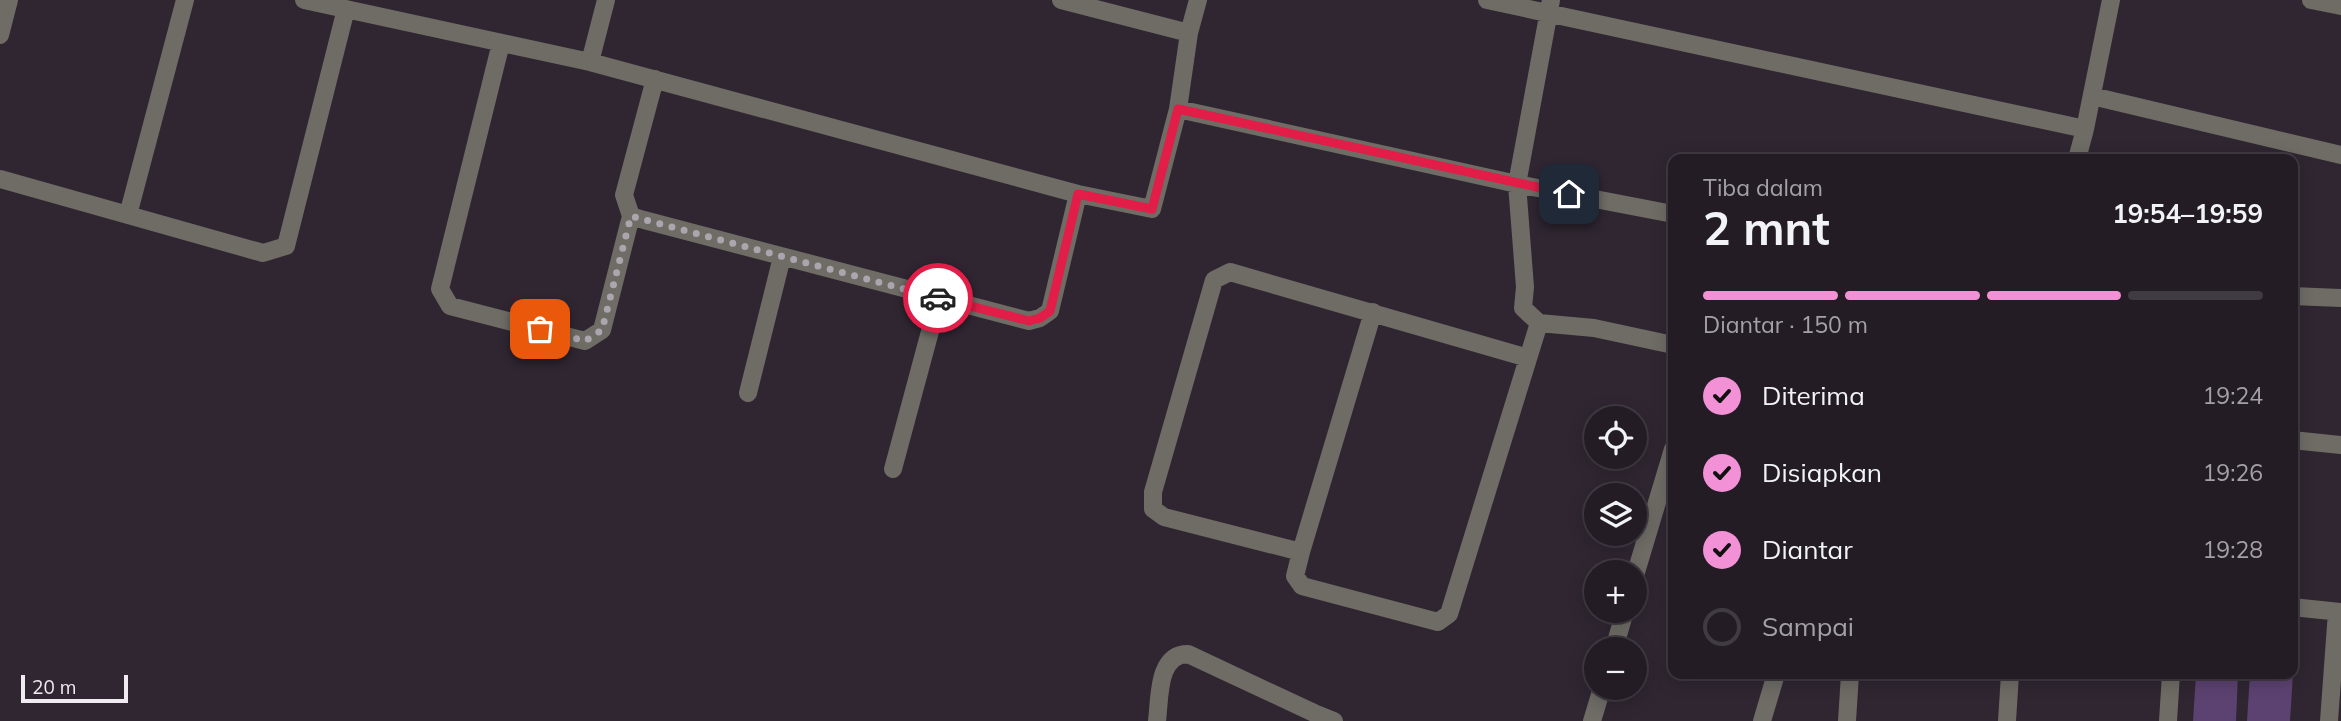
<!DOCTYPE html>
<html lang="id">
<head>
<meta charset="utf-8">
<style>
	body { margin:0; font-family:Mulish,sans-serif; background:#2b252d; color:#f1f3f6; height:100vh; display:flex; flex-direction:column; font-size:26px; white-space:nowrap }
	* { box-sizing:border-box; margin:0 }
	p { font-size:23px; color:#a3a1a7 }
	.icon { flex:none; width:38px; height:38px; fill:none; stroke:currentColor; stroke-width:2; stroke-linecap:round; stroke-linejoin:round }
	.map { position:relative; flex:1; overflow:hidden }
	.sheet { position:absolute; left:1668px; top:154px; width:630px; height:525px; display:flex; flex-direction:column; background:#231c25; border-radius:14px; box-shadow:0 4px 18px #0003,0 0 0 2px #403a42 }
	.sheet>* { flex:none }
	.fabs { position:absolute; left:1584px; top:406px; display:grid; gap:14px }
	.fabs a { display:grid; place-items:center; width:63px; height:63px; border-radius:50%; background:#231c25; box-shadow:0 4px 18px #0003,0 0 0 2px #403a42; font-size:35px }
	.scale { position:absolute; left:21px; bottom:18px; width:107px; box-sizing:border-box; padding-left:7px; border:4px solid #f0eaf1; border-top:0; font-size:19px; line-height:24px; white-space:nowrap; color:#f0eaf1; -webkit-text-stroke:5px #2f2631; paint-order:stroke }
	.pin { position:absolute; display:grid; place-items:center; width:60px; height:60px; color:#fff; margin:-30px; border-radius:14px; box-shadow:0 4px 10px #0006 }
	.courier { position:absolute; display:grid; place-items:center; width:70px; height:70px; margin:-35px; border:5px solid #e11d48; border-radius:50%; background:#fff; color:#222; box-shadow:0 2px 9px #0007 }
	.overview em { font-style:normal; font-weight:700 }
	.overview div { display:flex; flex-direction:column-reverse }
	.overview { display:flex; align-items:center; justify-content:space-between; height:119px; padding:0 35px }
	h1 { font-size:46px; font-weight:700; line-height:52px }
	.bar { display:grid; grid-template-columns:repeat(4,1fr); gap:10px 7px; align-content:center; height:84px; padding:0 35px }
	.bar i { height:9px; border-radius:5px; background:#403a42 }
	.bar .active { background:#f391d6 }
	.bar p { grid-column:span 4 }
	ol { padding:0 35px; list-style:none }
	li { display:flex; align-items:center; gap:21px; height:77px }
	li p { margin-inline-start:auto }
	li .icon { padding:7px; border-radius:50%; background:#f391d6; color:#111; stroke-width:4 }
	li:last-child { color:#a3a1a7 }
	li i { width:38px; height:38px; border:4px solid #403a42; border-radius:50% }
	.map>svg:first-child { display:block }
	.building { fill:#5c4271 }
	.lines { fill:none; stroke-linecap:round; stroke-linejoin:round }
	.minor { stroke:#6e6c65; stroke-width:18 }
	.done { stroke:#aca5ae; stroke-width:7; stroke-dasharray:0 12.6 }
	.route { stroke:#e11d48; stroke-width:9 }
</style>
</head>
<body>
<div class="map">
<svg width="2341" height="721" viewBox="0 0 2341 721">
	<rect width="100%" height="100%" fill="#2f2631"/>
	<!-- building -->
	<path class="building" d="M2196 674H2238L2236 721H2193Z
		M2250 674H2293L2290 721H2247Z"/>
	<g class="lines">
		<!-- minor -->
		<path class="minor" d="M304 0 590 62 1078 194 1152 209 1178 109 1189 33 1198 0
			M1061 0 1189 33
			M1487 0 2085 129
			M1551 0 1517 184 1525 287 1523 308 1539 323 1594 328 1673 345
			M2311 0 2341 6
			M0 35 9 0
			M501 43 440 289 450 306 585 341 602 330 631 216
			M590 62 606 0
			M655 79 624 195 631 216 644 220 1029 321 1040 318 1050 311 1078 194
			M2092 96 2341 155
			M1178 109 1517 184 1673 214
			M2077 159 2085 129 2111 0
			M0 179 263 253 286 246 346 9
			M128 215 185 0
			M2292 296 2341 298
			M1528 358 1230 272 1214 280 1153 492V509L1164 517 1301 552 1295 576 1302 586 1438 622 1449 614 1539 323
			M748 393 782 257
			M2292 440 2341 445
			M893 469 939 298
			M1301 552 1373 312
			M1634 579 1673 449
			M2292 607 2341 612
			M1614 649 1625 611
			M1157 721C1160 698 1157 654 1188 654L1314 713 1334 721
			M1592 721 1602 688
			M1762 721 1776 674
			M1847 721 1850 674
			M2007 721 2010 674
			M2168 721 2171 674
			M2329 721 2337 612"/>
	</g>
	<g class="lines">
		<!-- done -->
		<path class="done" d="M540 329 585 341 602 330 631 216 938 298"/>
		<!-- route -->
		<path class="route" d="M938 298 1029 321 1040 318 1050 311 1078 194 1152 209 1178 109 1569 194"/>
	</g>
</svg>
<div class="fabs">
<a><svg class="icon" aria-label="locate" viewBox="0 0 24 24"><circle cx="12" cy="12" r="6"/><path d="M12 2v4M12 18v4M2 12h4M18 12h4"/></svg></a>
<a><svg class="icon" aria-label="layers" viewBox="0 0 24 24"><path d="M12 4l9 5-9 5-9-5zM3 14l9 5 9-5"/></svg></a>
<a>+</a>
<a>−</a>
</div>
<div class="scale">20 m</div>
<div class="pin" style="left:540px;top:329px;background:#ea580c"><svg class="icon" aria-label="bag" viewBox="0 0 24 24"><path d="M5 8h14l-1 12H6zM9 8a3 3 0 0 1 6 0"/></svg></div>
<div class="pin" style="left:1569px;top:194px;background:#1f2937"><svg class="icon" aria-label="home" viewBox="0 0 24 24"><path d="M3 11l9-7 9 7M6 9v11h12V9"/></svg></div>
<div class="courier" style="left:938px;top:298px"><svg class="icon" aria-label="car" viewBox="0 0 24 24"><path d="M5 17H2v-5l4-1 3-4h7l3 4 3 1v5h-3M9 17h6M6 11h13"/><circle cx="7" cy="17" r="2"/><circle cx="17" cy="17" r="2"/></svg></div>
<section class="sheet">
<div class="overview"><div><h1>2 mnt</h1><p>Tiba dalam</p></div><em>19:54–19:59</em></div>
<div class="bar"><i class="active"></i><i class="active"></i><i class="active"></i><i></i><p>Diantar · 150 m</p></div>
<ol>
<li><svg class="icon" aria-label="check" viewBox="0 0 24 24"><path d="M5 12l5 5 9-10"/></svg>Diterima<p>19:24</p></li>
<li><svg class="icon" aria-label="check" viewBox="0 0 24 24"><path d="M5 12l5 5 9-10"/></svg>Disiapkan<p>19:26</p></li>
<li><svg class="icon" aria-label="check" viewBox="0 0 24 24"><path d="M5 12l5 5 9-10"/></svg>Diantar<p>19:28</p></li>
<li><i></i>Sampai</li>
</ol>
</section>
</div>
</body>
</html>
